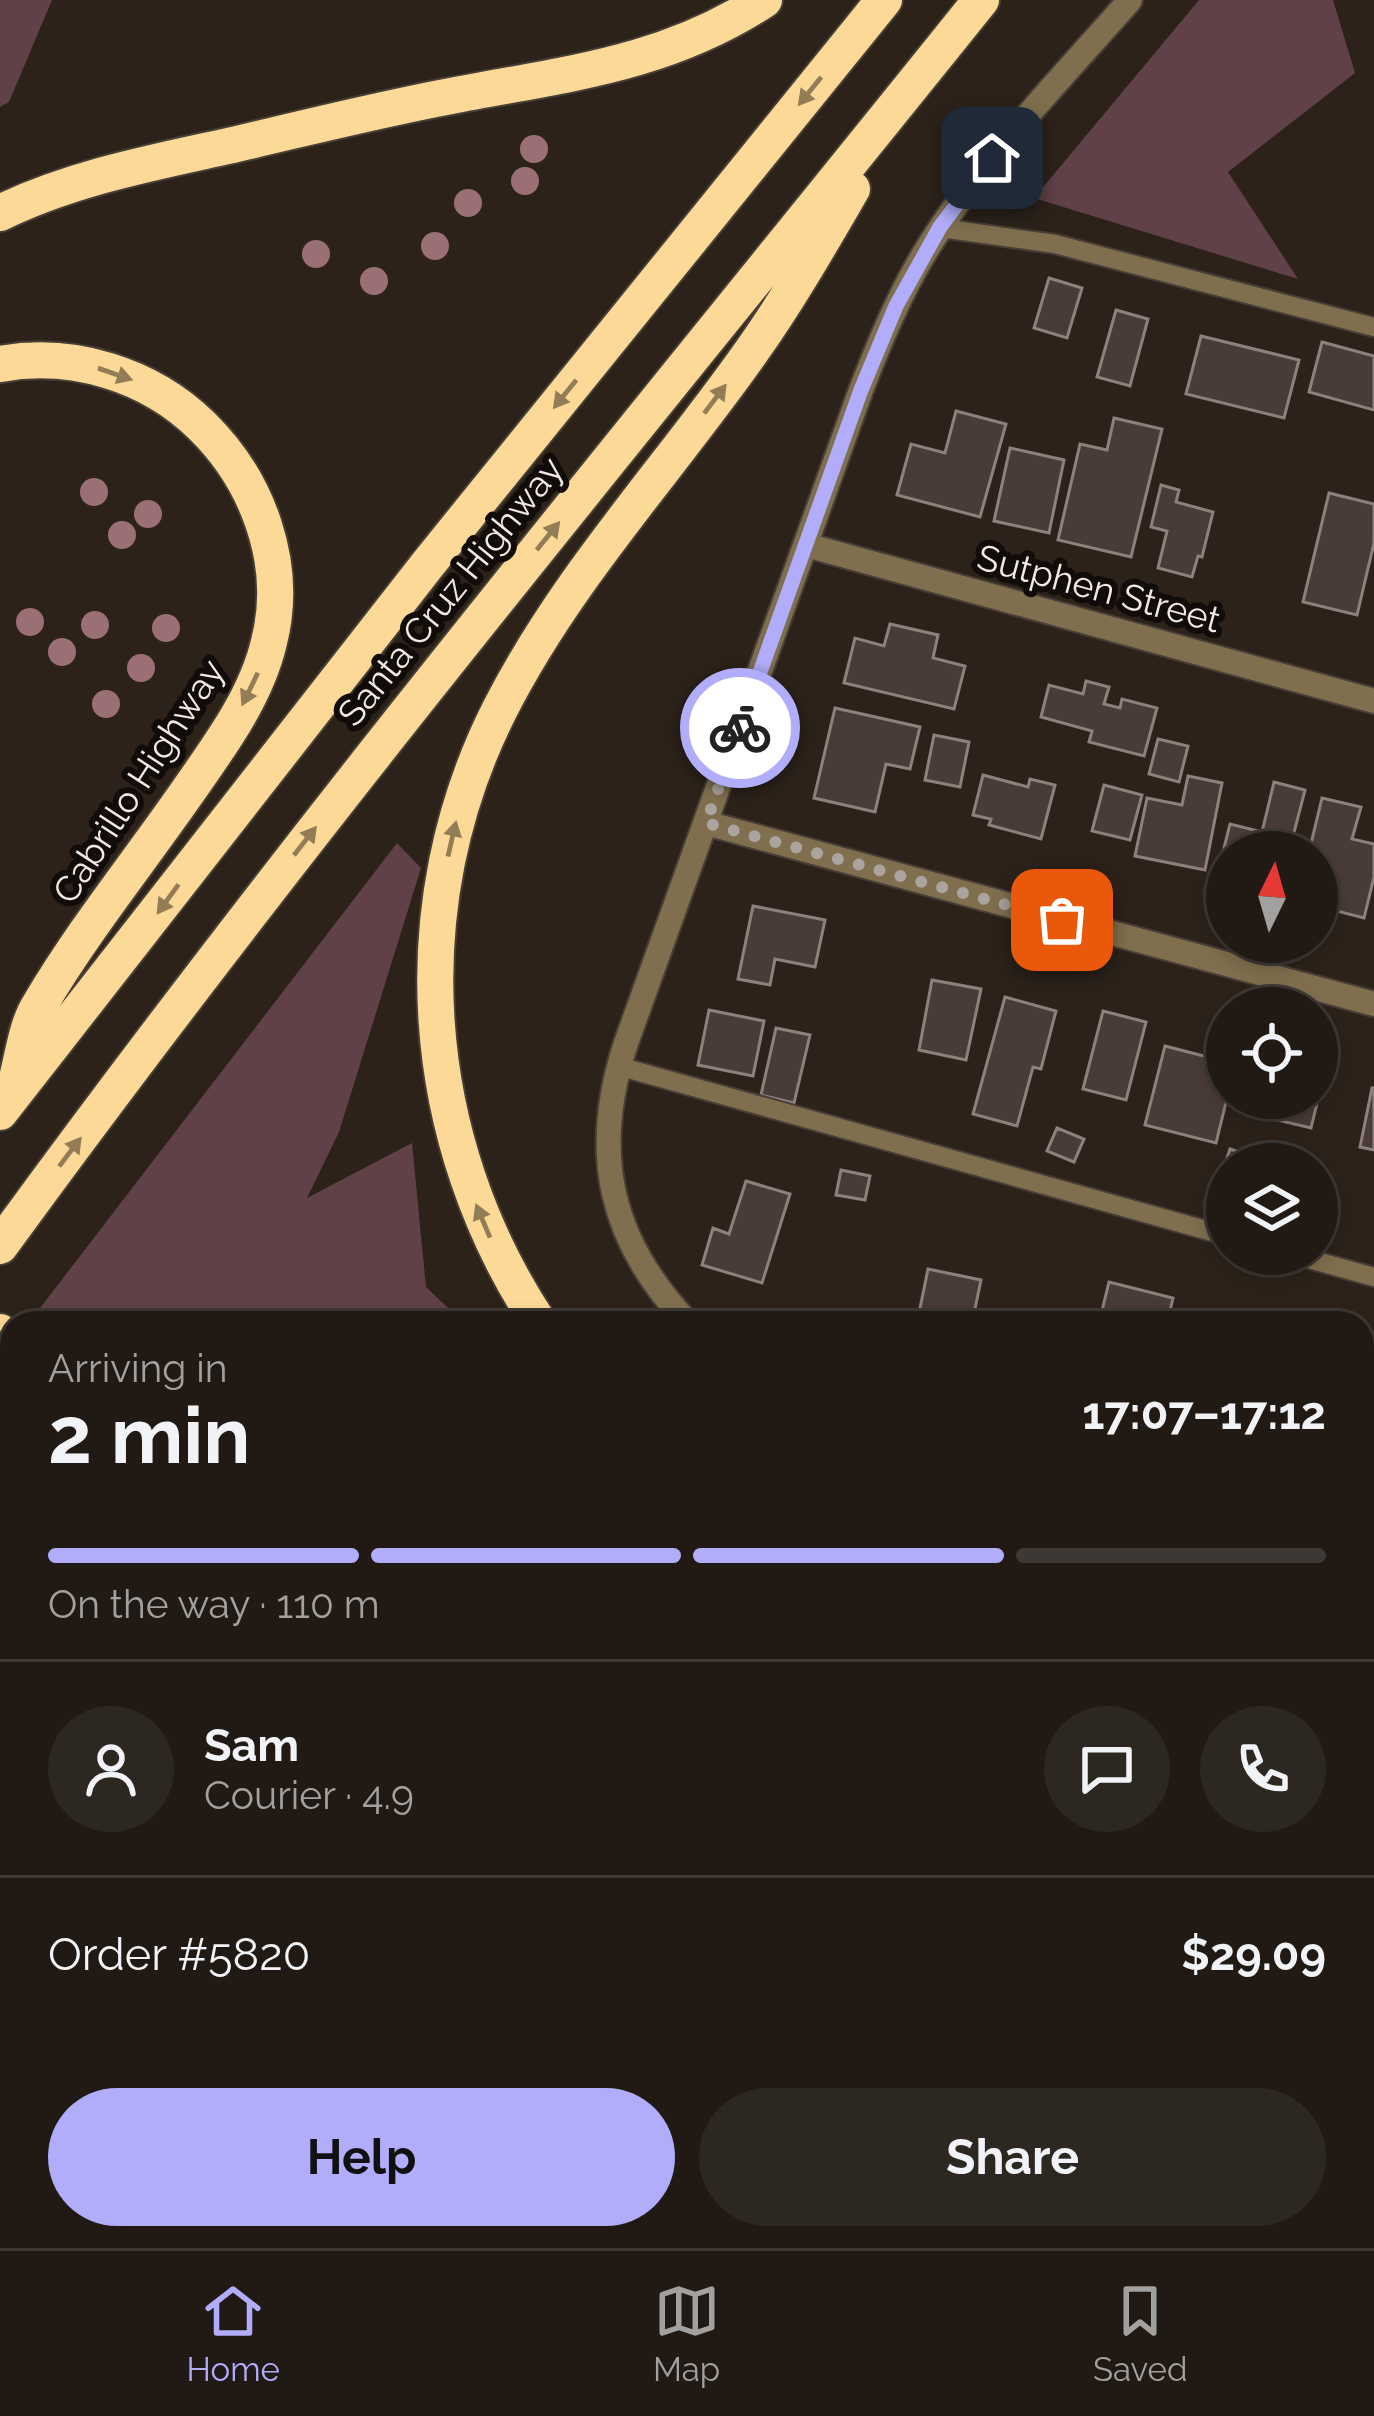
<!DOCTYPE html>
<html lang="en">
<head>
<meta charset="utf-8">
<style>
	body { margin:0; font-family:Raleway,sans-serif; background:#2d2722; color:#f1f3f6; height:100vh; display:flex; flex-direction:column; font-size:45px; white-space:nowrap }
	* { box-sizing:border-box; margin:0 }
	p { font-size:39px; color:#a2a1a0 }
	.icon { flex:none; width:66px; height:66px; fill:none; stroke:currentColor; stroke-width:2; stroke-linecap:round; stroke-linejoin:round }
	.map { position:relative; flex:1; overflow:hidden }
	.details { position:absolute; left:0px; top:1311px; width:1374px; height:939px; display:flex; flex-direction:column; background:#211a14; border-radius:36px 36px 0 0; box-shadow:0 6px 18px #0003,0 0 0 3px #3e3834 }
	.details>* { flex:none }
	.needle { width:78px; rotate:5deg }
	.buttons { position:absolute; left:1206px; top:831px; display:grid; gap:24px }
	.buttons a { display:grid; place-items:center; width:132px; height:132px; border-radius:50%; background:#211a14; box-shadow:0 6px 18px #0003,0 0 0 3px #3e3834; font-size:60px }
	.pin { position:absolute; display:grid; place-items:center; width:102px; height:102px; color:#fff; margin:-51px; border-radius:24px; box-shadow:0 6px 18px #0006 }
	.courier { position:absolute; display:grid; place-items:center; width:120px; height:120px; margin:-60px; border:9px solid #b1adfa; border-radius:50%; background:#fff; color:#222; box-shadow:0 3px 15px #0007 }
	.headline em { font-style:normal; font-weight:700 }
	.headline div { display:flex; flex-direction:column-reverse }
	.headline { display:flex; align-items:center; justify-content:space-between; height:204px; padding:0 48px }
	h1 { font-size:78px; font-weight:700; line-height:90px }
	.bar { display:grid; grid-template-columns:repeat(4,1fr); gap:18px 12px; align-content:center; height:144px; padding:0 48px }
	.bar i { height:15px; border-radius:9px; background:#3e3834 }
	.bar .selected { background:#b1adfa }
	.bar p { grid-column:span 4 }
	.line { display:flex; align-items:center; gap:30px; padding:0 48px; border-top:3px solid #3e3834 }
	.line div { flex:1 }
	.round { display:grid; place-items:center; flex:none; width:126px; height:126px; border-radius:63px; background:#2d2722 }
	.button { display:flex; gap:24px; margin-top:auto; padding:24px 48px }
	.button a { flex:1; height:138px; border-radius:72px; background:#b1adfa; color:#111; font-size:48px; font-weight:700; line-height:138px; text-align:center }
	.button a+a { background:#2d2722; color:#f1f3f6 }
	.tab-bar { display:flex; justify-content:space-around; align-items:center; height:168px; border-top:3px solid #3e3834; background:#211a14; font-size:33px; color:#a2a1a0 }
	.tab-bar a { display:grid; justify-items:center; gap:6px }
	.tab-bar .selected { color:#b1adfa }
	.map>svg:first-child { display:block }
	.green { fill:#604148 }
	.building { fill:#493b38; stroke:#90807d; stroke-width:3 }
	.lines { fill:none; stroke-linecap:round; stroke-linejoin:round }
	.lane-casing { stroke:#473e36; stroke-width:22 }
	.street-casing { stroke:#473e36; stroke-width:28 }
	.highway-casing { stroke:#473e36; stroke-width:40 }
	.path { stroke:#7e756e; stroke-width:6; stroke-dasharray:6 6; stroke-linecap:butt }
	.lane { stroke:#806f4e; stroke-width:18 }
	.street { stroke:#806f4e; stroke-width:24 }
	.highway { stroke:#fcd997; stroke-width:36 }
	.tree { fill:#9b7075 }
	.oneway { fill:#927d57 }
	.done { stroke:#aba39d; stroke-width:12; stroke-dasharray:0 21.6 }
	.route { stroke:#b1adfa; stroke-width:15 }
	.labels { text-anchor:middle; stroke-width:12; stroke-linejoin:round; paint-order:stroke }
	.street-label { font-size:36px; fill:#f0e9e4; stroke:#110c09 }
</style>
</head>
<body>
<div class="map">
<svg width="1374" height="2248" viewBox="0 0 1374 2248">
	<rect width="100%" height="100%" fill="#2c221a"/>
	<!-- green -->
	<path class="green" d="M0 0H52L9 102 0 107Z
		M1199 0H1333L1355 73 1228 172 1298 279 1034 198Z
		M397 843 421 868 339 1132 307 1198 412 1143 426 1287 464 1323H57L37 1312Z
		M0 1481 12 1488V1932L0 1939Z"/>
	<!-- building -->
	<path class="building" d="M1049 278 1082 288 1067 338 1034 328Z
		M1116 310 1148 319 1130 386 1097 377Z
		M1201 336 1299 360 1284 418 1186 394Z
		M1322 342 1374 356V410L1309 392Z
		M956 411 1006 424 980 517 897 495 911 444 945 453Z
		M1114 418 1162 429 1131 557 1058 540 1080 444 1107 450Z
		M1010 448 1064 460 1049 533 994 521Z
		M1161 485 1179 490 1176 502 1213 512 1202 557 1198 556 1192 577 1158 568 1167 531 1151 527Z
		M1329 493 1374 504V543L1357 615 1303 602Z
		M890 624 938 635 933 658 965 666 954 709 844 683 855 638 884 646Z
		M1086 681 1109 687 1104 704 1120 708 1122 699 1157 708 1144 756 1089 742 1092 731 1041 717 1049 685 1083 694Z
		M835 708 920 727 910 769 886 764 875 812 814 798Z
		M934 735 969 742 960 787 925 780Z
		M1158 739 1188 746 1179 782 1149 774Z
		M983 775 1028 787 1030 779 1055 785 1041 839 989 825 991 819 973 815Z
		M1188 776 1222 783 1205 870 1135 856 1147 798 1182 805Z
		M1274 782 1305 790 1289 852H1227V883L1216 880 1230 824 1262 832Z
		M1104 785 1142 795 1130 840 1092 831Z
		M1322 798 1361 807 1352 839 1374 844V877L1364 918 1321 907 1326 890 1317 888V852H1309Z
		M753 906 825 920 815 967 775 959 770 985 738 979Z
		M932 980 981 989 966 1060 919 1050Z
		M1005 997 1056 1011 1041 1069 1033 1067 1017 1126 973 1114Z
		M709 1010 764 1021 753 1076 698 1065Z
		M1103 1011 1146 1022 1126 1100 1083 1089Z
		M776 1028 810 1035 794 1103 761 1095Z
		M1165 1046 1227 1062V1098L1216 1143 1145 1125Z
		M1317 1065 1326 1067 1311 1128 1244 1112 1247 1098H1317Z
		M1372 1088H1374V1150L1360 1147Z
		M1057 1128 1084 1139 1074 1162 1047 1151Z
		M1230 1149 1274 1164H1227V1185L1219 1182Z
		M841 1170 870 1176 865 1200 836 1195Z
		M746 1181 790 1194 762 1283 702 1265 713 1228 729 1234Z
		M928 1269 981 1280 972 1323H917Z
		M1109 1282 1173 1298 1167 1323H1099Z
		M1362 1383 1374 1387V1458L1362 1453Z
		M643 2238H723L724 2248H645Z
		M856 2238H935L933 2248H854Z"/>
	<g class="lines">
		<defs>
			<path id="lane" d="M941 228 1055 244 1374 327
				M618 1066 1227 1236
				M1291 1254 1374 1277"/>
			<path id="street" d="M806 545 1374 701
				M706 823 1374 1004
				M688 1323C609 1240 590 1152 626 1043L861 390C880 341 900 293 927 249 983 158 1060 80 1130 0
				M1362 1545 1374 1548
				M1362 2074 1374 2077
				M33 2248 40 2238"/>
			<path id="highway" d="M0 213C72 178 151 163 228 146 302 129 376 110 451 96 564 74 665 65 764 0
				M0 364C72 351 149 374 202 426 258 481 289 564 269 642 256 698 218 748 186 794 138 863 83 931 40 1004 26 1025 23 1057 16 1082
				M0 1112 428 564 884 0
				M0 1246C311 819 650 412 981 0
				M539 1323C418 1140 400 906 500 709 566 579 668 470 751 352 788 300 820 244 852 189
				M0 1332 12 1342
				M0 1434 12 1442
				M1362 1683 1374 1686
				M1362 1764 1374 1767
				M1362 1845 1374 1848
				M1362 1931 1374 1934
				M0 2004 12 1996"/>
		</defs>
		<!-- lane casing -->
		<use href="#lane" class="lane-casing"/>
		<!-- street casing -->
		<use href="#street" class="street-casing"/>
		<!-- highway casing -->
		<use href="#highway" class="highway-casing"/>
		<!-- path -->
		<path class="path" d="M0 1709 12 1710"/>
		<!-- lane -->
		<use href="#lane" class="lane"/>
		<!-- street -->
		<use href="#street" class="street"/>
		<!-- highway -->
		<use href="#highway" class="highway"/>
	</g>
	<!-- trees -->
	<g class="tree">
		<circle cx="534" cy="149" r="14"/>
		<circle cx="525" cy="181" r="14"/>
		<circle cx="468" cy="203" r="14"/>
		<circle cx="435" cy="246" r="14"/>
		<circle cx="316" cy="254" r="14"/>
		<circle cx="374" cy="281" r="14"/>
		<circle cx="94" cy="492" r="14"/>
		<circle cx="148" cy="514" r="14"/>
		<circle cx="122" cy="535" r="14"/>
		<circle cx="30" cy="622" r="14"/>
		<circle cx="95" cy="625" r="14"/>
		<circle cx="166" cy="628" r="14"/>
		<circle cx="62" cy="652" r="14"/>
		<circle cx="141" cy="668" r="14"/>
		<circle cx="106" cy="704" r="14"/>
	</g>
	<!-- one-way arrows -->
	<defs><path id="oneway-solid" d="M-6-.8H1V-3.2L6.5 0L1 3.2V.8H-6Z" transform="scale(3)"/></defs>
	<g class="oneway">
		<use href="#oneway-solid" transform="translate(810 91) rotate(129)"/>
		<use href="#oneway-solid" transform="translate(115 374) rotate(19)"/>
		<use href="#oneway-solid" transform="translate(565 394) rotate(129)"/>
		<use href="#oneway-solid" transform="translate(715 399) rotate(-53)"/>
		<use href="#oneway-solid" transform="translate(548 536) rotate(-51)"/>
		<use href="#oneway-solid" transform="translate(250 689) rotate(116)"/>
		<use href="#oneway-solid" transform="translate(452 839) rotate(-77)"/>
		<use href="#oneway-solid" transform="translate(305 841) rotate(-52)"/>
		<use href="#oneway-solid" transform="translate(168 899) rotate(126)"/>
		<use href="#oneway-solid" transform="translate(70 1152) rotate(-53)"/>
		<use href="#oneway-solid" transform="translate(483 1221) rotate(-113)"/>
	</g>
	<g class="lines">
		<!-- done -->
		<path class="done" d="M740 728 706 823 1062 920"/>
		<!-- route -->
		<path class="route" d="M740 728 861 390 896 306 940 227 992 158"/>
	</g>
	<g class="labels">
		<!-- street labels -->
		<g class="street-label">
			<text transform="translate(1099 588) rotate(15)" y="13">Sutphen Street</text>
			<text transform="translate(450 591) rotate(-51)" y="13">Santa Cruz Highway</text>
			<text transform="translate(138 781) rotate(-57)" y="13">Cabrillo Highway</text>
		</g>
	</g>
</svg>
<div class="buttons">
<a><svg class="needle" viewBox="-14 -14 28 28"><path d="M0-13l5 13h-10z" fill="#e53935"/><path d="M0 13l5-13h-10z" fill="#a2a1a0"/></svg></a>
<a><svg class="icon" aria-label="locate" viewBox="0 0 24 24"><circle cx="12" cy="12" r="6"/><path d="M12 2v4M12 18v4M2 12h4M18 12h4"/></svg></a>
<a><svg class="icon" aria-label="layers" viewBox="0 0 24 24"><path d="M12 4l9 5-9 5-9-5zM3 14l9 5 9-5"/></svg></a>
</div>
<div class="pin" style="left:1062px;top:920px;background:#ea580c"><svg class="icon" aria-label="bag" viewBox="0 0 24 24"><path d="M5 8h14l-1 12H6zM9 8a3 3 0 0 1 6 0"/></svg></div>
<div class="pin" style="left:992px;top:158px;background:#1f2937"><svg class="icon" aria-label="home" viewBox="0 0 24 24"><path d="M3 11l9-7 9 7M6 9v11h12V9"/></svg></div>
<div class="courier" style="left:740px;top:728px"><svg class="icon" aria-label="bike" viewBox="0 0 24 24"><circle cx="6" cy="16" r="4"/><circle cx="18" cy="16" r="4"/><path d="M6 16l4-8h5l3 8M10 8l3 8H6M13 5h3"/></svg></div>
<section class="details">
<div class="headline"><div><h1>2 min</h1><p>Arriving in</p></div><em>17:07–17:12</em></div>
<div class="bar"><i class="selected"></i><i class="selected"></i><i class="selected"></i><i></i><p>On the way · 110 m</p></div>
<div class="line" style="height:216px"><a class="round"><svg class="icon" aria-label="person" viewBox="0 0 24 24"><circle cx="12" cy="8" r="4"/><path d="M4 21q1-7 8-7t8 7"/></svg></a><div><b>Sam</b><p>Courier · 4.9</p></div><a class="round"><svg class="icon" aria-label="chat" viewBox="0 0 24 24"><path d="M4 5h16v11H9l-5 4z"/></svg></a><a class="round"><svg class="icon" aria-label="phone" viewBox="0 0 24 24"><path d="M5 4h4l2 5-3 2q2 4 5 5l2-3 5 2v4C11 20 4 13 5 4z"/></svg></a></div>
<div class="line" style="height:156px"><div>Order #5820</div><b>$29.09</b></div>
<div class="button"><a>Help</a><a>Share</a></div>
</section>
</div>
<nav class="tab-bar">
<a class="selected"><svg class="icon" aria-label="home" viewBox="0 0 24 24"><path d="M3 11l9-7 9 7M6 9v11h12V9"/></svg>Home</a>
<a><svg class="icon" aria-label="map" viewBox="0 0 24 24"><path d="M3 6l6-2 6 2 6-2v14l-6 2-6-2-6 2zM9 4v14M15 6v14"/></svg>Map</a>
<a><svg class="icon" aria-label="saved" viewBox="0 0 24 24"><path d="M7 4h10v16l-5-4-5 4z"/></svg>Saved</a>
</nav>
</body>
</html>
